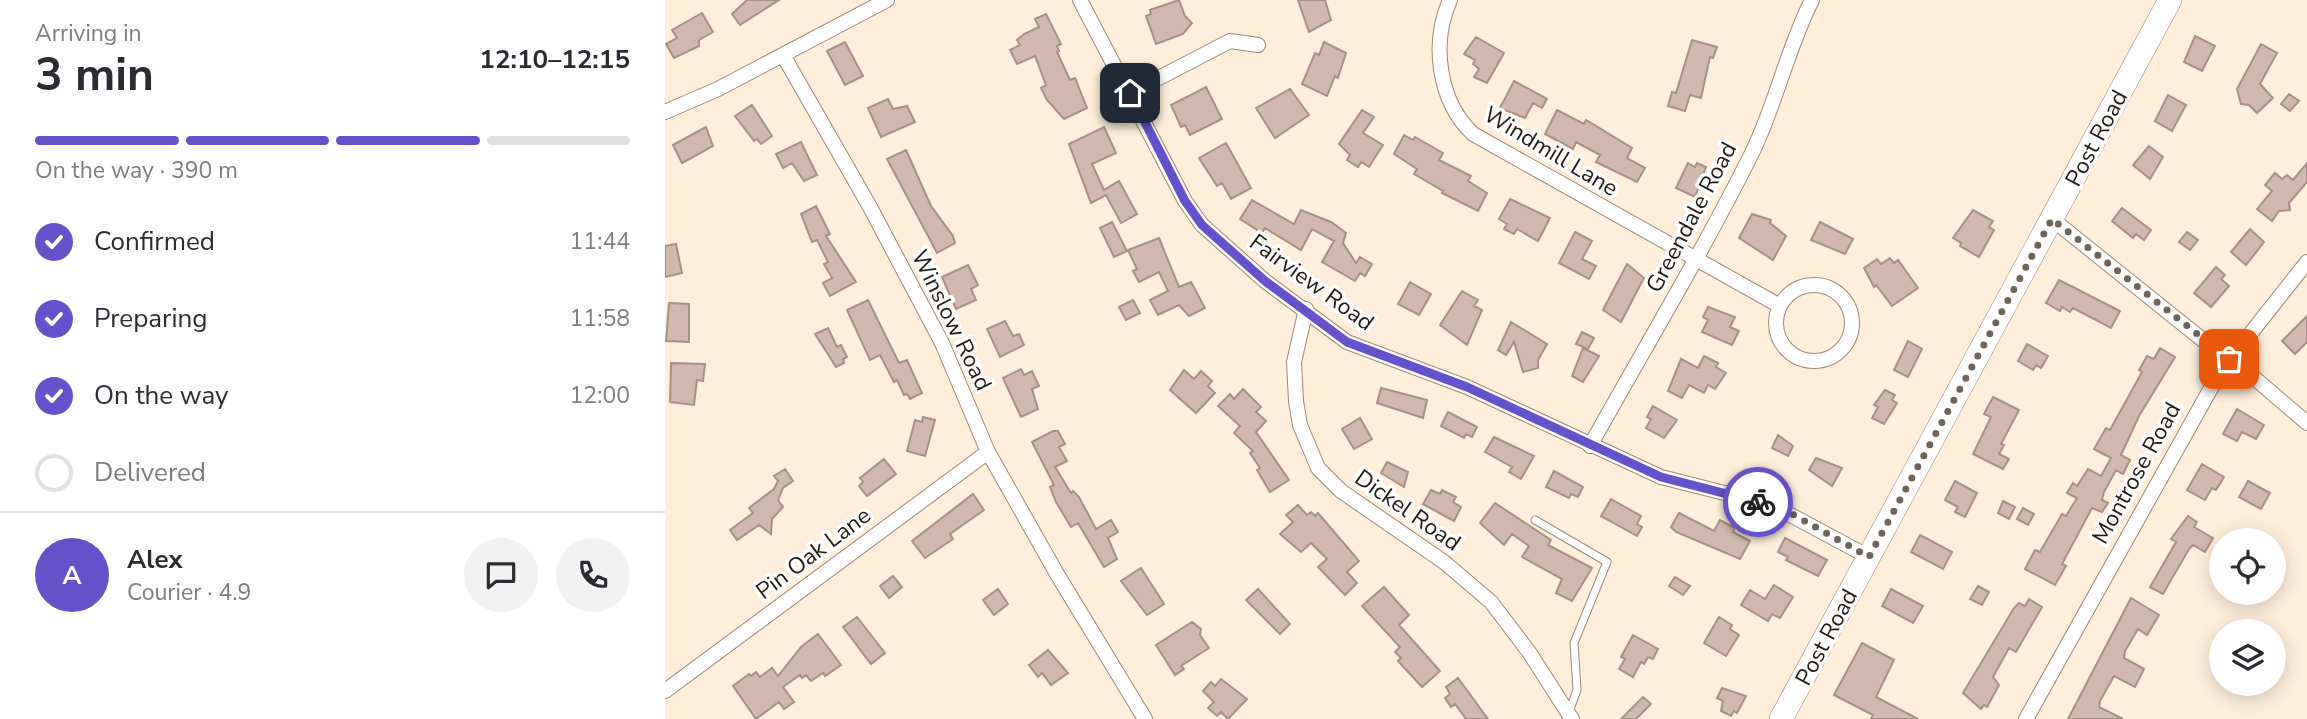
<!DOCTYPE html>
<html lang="en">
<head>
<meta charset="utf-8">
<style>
	body { margin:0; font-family:"Nunito Sans",sans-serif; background:#f2f2f3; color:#2b2b33; height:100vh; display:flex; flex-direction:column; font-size:26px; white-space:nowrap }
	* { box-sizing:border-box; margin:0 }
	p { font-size:23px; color:#7c7c81 }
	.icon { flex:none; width:38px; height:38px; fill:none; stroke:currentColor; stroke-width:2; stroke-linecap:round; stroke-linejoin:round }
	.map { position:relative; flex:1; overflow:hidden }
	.sheet { display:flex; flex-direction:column; background:#fff; width:665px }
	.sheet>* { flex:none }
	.controls { position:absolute; left:1544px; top:528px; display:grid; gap:14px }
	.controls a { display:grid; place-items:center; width:77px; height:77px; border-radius:50%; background:#fff; box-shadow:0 4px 18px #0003; font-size:35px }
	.pin { position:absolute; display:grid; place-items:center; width:60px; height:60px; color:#fff; margin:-30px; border-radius:14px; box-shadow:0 4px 10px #0006 }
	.courier { position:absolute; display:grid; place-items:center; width:70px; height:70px; margin:-35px; border:5px solid #6551ca; border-radius:50%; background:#fff; color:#222; box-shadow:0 2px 9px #0007 }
	.overview em { font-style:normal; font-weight:700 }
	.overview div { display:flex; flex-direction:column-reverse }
	.overview { display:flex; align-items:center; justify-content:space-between; height:119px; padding:0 35px }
	h1 { font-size:46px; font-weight:700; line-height:52px }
	.bar { display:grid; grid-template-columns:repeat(4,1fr); gap:10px 7px; align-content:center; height:84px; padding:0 35px }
	.bar i { height:9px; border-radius:5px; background:#e1e1e2 }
	.bar .active { background:#6551ca }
	.bar p { grid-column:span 4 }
	.line { display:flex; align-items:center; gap:18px; padding:0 35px; border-top:2px solid #e1e1e2 }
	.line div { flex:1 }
	.round { display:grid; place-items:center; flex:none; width:74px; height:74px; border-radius:37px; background:#f2f2f3 }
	ol { padding:0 35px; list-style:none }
	li { display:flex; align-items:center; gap:21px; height:77px }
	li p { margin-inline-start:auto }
	li .icon { padding:7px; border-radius:50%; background:#6551ca; color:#fff; stroke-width:4 }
	li:last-child { color:#7c7c81 }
	li i { width:38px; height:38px; border:4px solid #e1e1e2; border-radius:50% }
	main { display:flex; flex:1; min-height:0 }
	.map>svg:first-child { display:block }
	.building { fill:#d2b8ad; stroke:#a89085; stroke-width:2 }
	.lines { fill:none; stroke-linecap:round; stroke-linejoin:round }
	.service-casing { stroke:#998a76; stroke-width:9 }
	.minor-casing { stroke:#998a76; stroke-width:16 }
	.primary-casing { stroke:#998a76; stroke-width:24 }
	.service { stroke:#fff; stroke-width:7 }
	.minor { stroke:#fff; stroke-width:14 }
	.primary { stroke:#fff; stroke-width:23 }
	.done { stroke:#6e6559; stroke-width:7; stroke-dasharray:0 12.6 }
	.route { stroke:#6551ca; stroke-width:9 }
	.labels { text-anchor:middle; stroke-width:7; stroke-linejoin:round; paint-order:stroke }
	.street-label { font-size:23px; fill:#201a13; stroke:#fff }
</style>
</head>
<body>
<main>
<section class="sheet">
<div class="overview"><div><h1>3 min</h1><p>Arriving in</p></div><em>12:10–12:15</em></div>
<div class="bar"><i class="active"></i><i class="active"></i><i class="active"></i><i></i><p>On the way · 390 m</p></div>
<ol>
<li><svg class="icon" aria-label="check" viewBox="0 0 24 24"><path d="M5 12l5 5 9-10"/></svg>Confirmed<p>11:44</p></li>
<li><svg class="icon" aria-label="check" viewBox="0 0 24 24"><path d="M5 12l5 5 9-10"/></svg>Preparing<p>11:58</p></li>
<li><svg class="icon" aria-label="check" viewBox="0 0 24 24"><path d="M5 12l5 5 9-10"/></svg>On the way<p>12:00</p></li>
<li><i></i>Delivered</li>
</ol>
<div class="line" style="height:126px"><b class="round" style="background:#6551ca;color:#fff">A</b><div><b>Alex</b><p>Courier · 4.9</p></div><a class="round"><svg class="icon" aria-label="chat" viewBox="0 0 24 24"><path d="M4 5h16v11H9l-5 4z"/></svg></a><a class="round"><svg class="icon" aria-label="phone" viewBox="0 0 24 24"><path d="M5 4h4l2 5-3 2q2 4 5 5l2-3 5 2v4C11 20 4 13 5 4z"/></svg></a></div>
</section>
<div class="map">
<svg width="1642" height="719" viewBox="0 0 1642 719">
	<rect width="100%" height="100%" fill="#ffefda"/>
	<!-- building -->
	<path class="building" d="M82 0H114L75 25 67 14Z
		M514 0 520 16 527 23 518 34 491 44 481 16 486 14 485 10Z
		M633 0H660L666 20 644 32Z
		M37 13 48 32 34 40V46L9 58 1 44 12 38 7 30Z
		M381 14 396 44 392 46 394 51 392 52 405 80 410 78 422 108 399 119 382 100 376 88 381 85 370 56 352 64 345 50 355 45 352 40 359 34 374 27 370 19Z
		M1530 36 1550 46 1537 71 1519 62Z
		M811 37 839 53 822 83 809 77 814 69 808 64 810 60 799 54Z
		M1027 40 1052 47 1048 58 1045 57 1036 98 1025 95 1020 111 1003 106 1007 92 1011 93Z
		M180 42 198 76 180 85 162 51Z
		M659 42 681 53 673 78 670 76 662 96 637 84 650 53 654 55Z
		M1596 44 1612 53 1595 84 1608 98 1592 113 1584 105 1576 104 1572 89Z
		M849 81 882 99 877 108 868 103 860 118 835 108Z
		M541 87 557 119 525 135 520 125 516 127 506 105Z
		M625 89 644 115 610 138 591 108Z
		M1624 94 1634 101 1625 111 1616 104Z
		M1503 95 1521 105 1507 131 1490 121Z
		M223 99 228 109 242 106 250 122 216 137 203 108Z
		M87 105 107 136 96 144 92 139 89 141 70 116Z
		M697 110 709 117 698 133 718 145 704 167 696 162 693 167 682 160 685 155 674 144Z
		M892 110 919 124 921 120 967 148 962 158 980 168 972 182 931 162 935 155 911 142 908 149 880 134Z
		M41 127 48 146 17 163 8 145Z
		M439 127 451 153 427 164 439 190 454 181 472 214 456 223 441 195 426 203 404 144Z
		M739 135 748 140 750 137 778 153 774 160 806 176 803 181 822 193 813 211 777 193 778 191 749 174 752 169 729 154Z
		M136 142 152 175 139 181 127 163 118 168 111 154Z
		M561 143 586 188 566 199 557 183 552 186 534 158Z
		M1484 146 1498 157 1485 179 1468 165Z
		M241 150 266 206 288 236 290 243 272 253 222 159Z
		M1023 163 1030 167 1032 163 1041 167 1030 197 1011 188Z
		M1642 163V182L1624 203 1625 210 1614 211 1607 221 1592 209 1607 191 1600 185 1610 173 1617 179 1622 175 1628 180Z
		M845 199 885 218 873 241 852 229 849 234 839 229 842 224 834 219Z
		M587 200 629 224 636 210 666 222 681 233 678 243 691 263 695 257 707 264 700 276 695 273 690 281 657 262 669 241 647 229 636 250 600 228 597 233 575 219Z
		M151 206 165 234 161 236 191 282 165 296 158 283 167 278 159 264 163 262 152 240 147 242 136 214Z
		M1457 208 1486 230 1479 240 1471 234 1468 238 1447 221Z
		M1308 210 1328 221 1324 227 1329 230 1314 257 1295 246 1296 243 1288 238Z
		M1087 214 1106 220 1105 223 1121 236 1108 260 1074 238Z
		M447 222 462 251 449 257 435 228Z
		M1155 222 1188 239 1180 254 1146 240Z
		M1585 229 1599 242 1581 265 1566 252Z
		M910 232 927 241 917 259 931 266 924 279 894 263Z
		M1522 232 1533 240 1525 250 1514 242Z
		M494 238 514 287 526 282 540 308 524 316 514 305 493 315 485 300 503 291 494 272 474 282 468 271 472 269 463 250Z
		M11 244 17 273 0 277V246Z
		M1225 258 1229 263 1233 260 1253 288 1227 306 1211 285 1209 287 1199 268 1212 259 1216 264Z
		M962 264 979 278 956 322 938 310Z
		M303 265 313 285 306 289 311 300 291 309 277 277Z
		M1551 267 1560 275 1556 279 1564 286 1546 307 1529 293Z
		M1394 280 1455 311 1446 328 1408 308 1405 312 1397 307 1395 311 1381 303Z
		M745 282 766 294 754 315 733 304Z
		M797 291 813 300 809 306 817 310 802 345 775 325Z
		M203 300 234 363 242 360 257 393 245 399 242 394 239 395 232 380 229 382 215 355 205 360 182 310Z
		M468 300 475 313 461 320 454 307Z
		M4 303 24 304V342L1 341Z
		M1043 307 1070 317 1065 327 1074 331 1067 345 1037 332 1043 320 1038 317Z
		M1642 316V342L1630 354 1617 341Z
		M340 321 348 336 354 334 359 345 335 357 322 329Z
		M846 322 882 344 873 360V368L858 372 849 342 841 355 833 350Z
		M163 328 172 347 176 345 182 357 178 359 179 363 171 367 150 334Z
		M917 332 929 338 923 349 911 344Z
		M1243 341 1257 349 1243 377 1229 370Z
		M1362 344 1383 356 1376 368 1371 365 1368 370 1353 361Z
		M918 348 934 356 918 382 907 376Z
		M1495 348 1510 357 1474 416 1456 455 1465 460 1458 474 1451 470 1439 492 1437 500 1443 503 1437 512 1427 508 1397 564 1401 566 1390 585 1360 569 1370 550 1375 552 1397 514 1401 516 1412 498 1402 493 1408 483 1412 486 1423 469 1436 476 1446 458 1429 449 1441 428 1445 430 1477 372 1474 370 1482 356 1489 359Z
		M1039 356 1053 363 1051 367 1061 373 1050 389 1043 385 1039 393 1024 385 1017 398 1003 391 1016 359 1033 368Z
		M6 363 40 364 38 381 32 380 29 405 5 402Z
		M356 369 359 375 367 371 374 386 367 389 373 409 356 417 338 378Z
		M519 370 529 379 536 371 547 381 543 386 550 393 531 413 505 390Z
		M716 388 762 400 758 418 712 403Z
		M578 389 596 407 591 412 601 421 591 432 624 480 605 492 592 470 595 468 585 453 588 451 569 433 575 426 553 406 565 394 569 399Z
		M1220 390 1230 395 1227 400 1232 403 1219 424 1207 418 1213 407 1209 405Z
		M1328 397 1354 410 1336 444 1339 445 1334 454 1344 459 1338 469 1308 454 1326 417 1319 414Z
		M988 406 1012 420 999 438 981 428 986 419 982 417Z
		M1572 409 1599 425 1591 439 1577 432 1572 441 1558 434Z
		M783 412 812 427 807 437 801 434 799 438 776 426Z
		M258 417 270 420 260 456 242 451 250 420 257 422Z
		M695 418 707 439 689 449 677 429Z
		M388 431H393L400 444 394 447 402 461 390 467 406 493 408 491 414 497 431 529 446 520 453 532 443 538 452 559 439 567 413 523 406 527 391 502 385 487 389 485 367 442Z
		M1113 435 1128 446 1123 456 1107 448Z
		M829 437 869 456 856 479 844 472 847 467 820 452Z
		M1151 458 1177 468 1167 486 1144 470Z
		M219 459 231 474 202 496 194 486 198 482 195 478Z
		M722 462 743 472 739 487 716 473Z
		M1537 464 1559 477 1551 490 1547 488 1540 500 1522 490Z
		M120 469 128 481 118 488 113 500 118 507 107 519 106 534 94 525 72 540 65 530 88 513 84 508 109 489 113 481 109 476Z
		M889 471 918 487 913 497 906 494 904 498 881 487Z
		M1290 481 1312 493 1300 517 1290 512 1293 507 1280 500Z
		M1583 481 1605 493 1596 509 1574 497Z
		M766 490 775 494 777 490 791 497 788 502 796 507 789 521 758 504Z
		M308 494 319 510 285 534 288 539 260 558 247 541Z
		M946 499 976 516 972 524 977 527 972 536 936 516Z
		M1338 501 1350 507 1344 519 1333 513Z
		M830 503 886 540 883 545 927 568 907 601 891 593 897 579 857 557 864 546 847 534 839 545 815 523Z
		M633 505 642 515 646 512 650 516 653 513 694 561 682 572 692 583 680 595 653 567 662 559 646 543 636 552 615 534 628 522 621 515Z
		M1358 508 1369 514 1363 525 1352 519Z
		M1014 513 1049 531 1055 520 1070 528 1068 532 1085 541 1075 559 1011 532 1006 527Z
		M1523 516 1532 522 1529 527 1548 538 1540 552 1528 545 1524 549 1498 594 1485 587 1511 542 1506 539Z
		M1255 535 1287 552 1278 569 1246 552Z
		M1120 538 1162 560 1153 576 1121 560 1123 557 1113 552Z
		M476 568 499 604 482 615 456 581Z
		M228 576 237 587 224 598 215 586Z
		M1010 577 1025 586 1018 595 1004 586Z
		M1109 585 1128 597 1115 618 1107 614 1103 621 1076 605 1085 590 1100 599Z
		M1313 586 1324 592 1317 605 1305 599Z
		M719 587 744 615 734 625 775 671 757 687 733 661 736 658 730 652 735 647 697 606Z
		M333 589 343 604 329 615 318 600Z
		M593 589 625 624 615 634 581 600Z
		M1226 589 1258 606 1248 623 1217 606Z
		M1466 598 1494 615 1482 635 1473 629 1460 651 1459 658 1479 669 1470 687 1449 676 1435 701 1434 707 1458 719H1403Z
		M1364 599 1377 607 1351 652 1344 648 1328 677 1334 685 1322 707 1319 705 1316 709 1298 693 1349 608 1354 603 1360 606Z
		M192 617 220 653 206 664 178 627Z
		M1054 617 1067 625 1065 629 1074 635 1061 656 1039 643Z
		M527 622 536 629 535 635 544 648 516 666 519 669 510 675 491 645Z
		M153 634 176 665 160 676 158 673 146 681 141 675 137 678 135 675 118 687 129 702 119 709 114 702 91 719 68 686 84 674 86 676 91 672 95 677 107 668 113 676 136 647Z
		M968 635 993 649 988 659 983 657 979 664 976 662 968 677 954 669 960 659 956 657Z
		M1197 643 1229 660 1211 697 1253 719H1206L1208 715 1169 695Z
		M383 650 403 673 386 685 377 673 373 677 364 665Z
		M793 678 823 719H801L790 704 786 707 780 698 785 694 781 687Z
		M556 679 582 699 563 719 556 712 552 716 543 708 549 702 538 691 546 682 550 686Z
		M1057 688 1081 696 1072 713 1069 711 1066 716 1056 711 1058 701 1052 698Z
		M978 697 986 704 971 719H956Z"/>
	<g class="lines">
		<defs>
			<path id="service" d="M870 520 942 562 909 643 912 690 904 712"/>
			<path id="minor" d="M415 0 520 201 537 225 600 281 682 342 802 387 996 477 1107 505 1204 557
				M785 0C766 43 773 101 808 134L1115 306
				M118 55 205 207 277 343 323 452 392 574 480 719
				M465 93 565 41 593 45
				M0 112 53 89 222 0
				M1387 219 1554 353 1573 364 1642 423
				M1111 323a38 38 0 1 1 76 0a38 38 0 1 1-76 0Z
				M641 309 629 362 631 401 635 425 653 468 676 491 779 562 826 602 864 652 907 719
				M925 446C979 349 1037 253 1087 153 1111 104 1122 49 1147 0
				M0 691 323 452
				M1361 719 1555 372 1642 262"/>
			<path id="primary" d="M1116 719 1505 0"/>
		</defs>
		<!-- service casing -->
		<use href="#service" class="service-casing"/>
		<!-- minor casing -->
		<use href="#minor" class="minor-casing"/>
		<!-- primary casing -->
		<use href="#primary" class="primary-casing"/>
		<!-- service -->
		<use href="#service" class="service"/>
		<!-- minor -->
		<use href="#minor" class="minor"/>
		<!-- primary -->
		<use href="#primary" class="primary"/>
	</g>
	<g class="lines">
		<!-- done -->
		<path class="done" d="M1093 502 1129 515 1204 557 1387 219 1564 359"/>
		<!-- route -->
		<path class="route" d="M465 93 520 201 537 225 600 281 682 342 802 387 996 477 1093 502"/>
	</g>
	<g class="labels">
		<!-- street labels -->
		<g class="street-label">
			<text transform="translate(1431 138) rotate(-62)" y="8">Post Road</text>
			<text transform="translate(886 151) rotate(31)" y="8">Windmill Lane</text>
			<text transform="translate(1026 217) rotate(-62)" y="8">Greendale Road</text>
			<text transform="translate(647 282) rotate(36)" y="8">Fairview Road</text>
			<text transform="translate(287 320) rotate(64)" y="8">Winslow Road</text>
			<text transform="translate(1471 473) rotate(-61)" y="8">Montrose Road</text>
			<text transform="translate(743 510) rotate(35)" y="8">Dickel Road</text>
			<text transform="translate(148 553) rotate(-37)" y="8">Pin Oak Lane</text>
			<text transform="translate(1161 637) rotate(-62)" y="8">Post Road</text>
		</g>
	</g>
</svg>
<div class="controls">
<a><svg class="icon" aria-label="locate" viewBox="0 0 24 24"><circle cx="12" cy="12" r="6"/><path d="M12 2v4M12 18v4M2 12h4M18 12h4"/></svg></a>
<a><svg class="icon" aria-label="layers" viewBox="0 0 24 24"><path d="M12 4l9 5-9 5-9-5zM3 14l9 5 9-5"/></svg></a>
</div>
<div class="pin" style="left:1564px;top:359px;background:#ea580c"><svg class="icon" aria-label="bag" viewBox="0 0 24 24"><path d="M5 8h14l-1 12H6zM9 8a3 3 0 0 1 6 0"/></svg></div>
<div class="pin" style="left:465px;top:93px;background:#1f2937"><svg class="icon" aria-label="home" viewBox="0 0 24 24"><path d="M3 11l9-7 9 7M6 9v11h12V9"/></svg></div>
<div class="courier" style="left:1093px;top:502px"><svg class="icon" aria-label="bike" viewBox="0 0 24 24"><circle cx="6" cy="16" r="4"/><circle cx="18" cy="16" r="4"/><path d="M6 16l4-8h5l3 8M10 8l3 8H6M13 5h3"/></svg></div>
</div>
</main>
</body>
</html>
